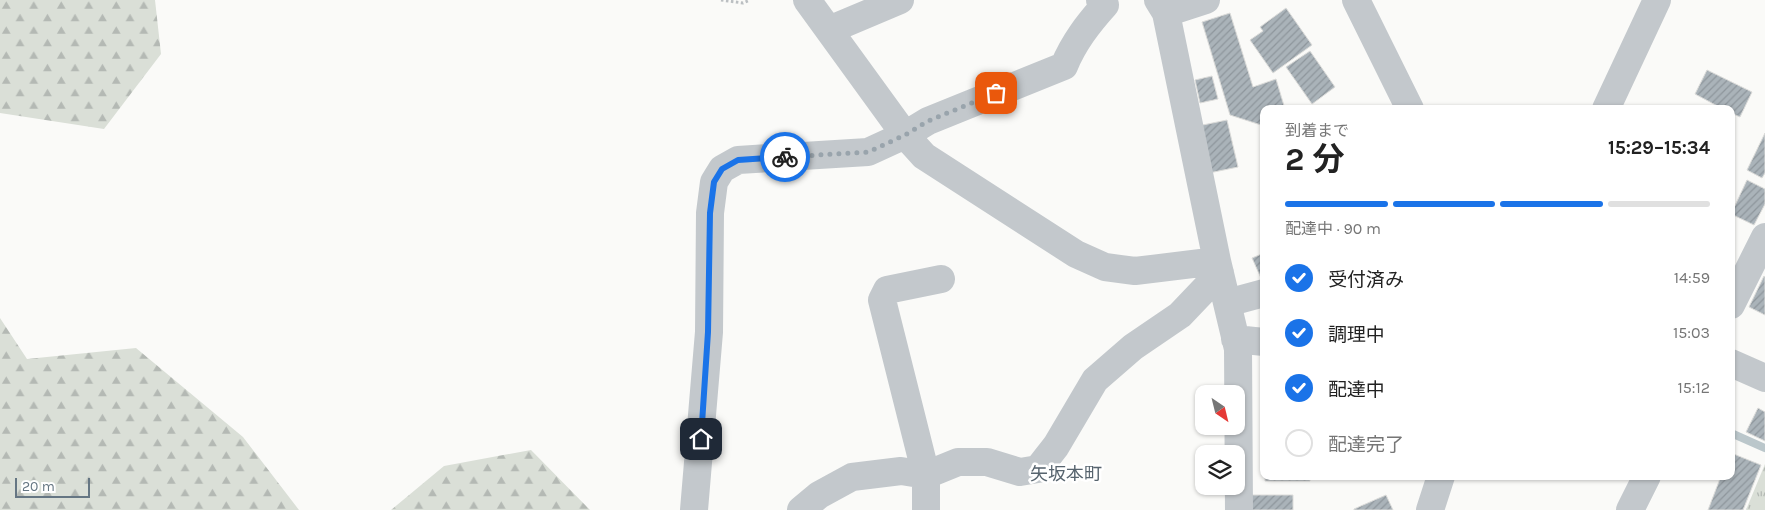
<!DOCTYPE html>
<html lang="ja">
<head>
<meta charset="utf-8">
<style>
	body { margin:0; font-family:Karla,"Noto Sans JP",sans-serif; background:#f6f6f6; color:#222; height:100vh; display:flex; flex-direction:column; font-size:19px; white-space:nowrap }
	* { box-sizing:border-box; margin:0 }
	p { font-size:16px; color:#767676 }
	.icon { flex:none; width:28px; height:28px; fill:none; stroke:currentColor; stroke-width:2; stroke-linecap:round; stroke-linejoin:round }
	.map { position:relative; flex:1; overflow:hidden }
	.side { position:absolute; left:1260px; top:105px; width:475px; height:375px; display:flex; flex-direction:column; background:#fff; border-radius:10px; box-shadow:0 1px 4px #0004 }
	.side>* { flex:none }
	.needle { width:32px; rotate:145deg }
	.buttons { position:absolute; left:1195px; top:385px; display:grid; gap:10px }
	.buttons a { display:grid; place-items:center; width:50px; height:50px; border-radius:10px; background:#fff; box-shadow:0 1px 4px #0004; font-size:25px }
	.scale { position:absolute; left:15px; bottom:12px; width:75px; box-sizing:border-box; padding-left:5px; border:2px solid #657683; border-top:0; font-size:14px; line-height:18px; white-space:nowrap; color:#657683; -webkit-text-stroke:4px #fff; paint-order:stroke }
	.pin { position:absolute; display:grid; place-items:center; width:42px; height:42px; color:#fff; margin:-21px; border-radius:10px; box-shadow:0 2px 8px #0006 }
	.courier { position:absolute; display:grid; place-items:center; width:50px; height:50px; margin:-25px; border:4px solid #1a73e8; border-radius:50%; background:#fff; color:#222; box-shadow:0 1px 6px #0007 }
	.head em { font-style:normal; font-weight:700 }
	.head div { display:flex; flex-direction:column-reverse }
	.head { display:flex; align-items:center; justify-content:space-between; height:85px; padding:0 25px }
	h1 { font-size:32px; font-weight:700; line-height:38px }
	.bar { display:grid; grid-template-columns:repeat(4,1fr); gap:8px 5px; align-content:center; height:60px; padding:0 25px }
	.bar i { height:6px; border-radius:4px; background:#e0e0e0 }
	.bar .on { background:#1a73e8 }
	.bar p { grid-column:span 4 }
	ol { padding:0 25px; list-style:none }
	li { display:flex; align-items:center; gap:15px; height:55px }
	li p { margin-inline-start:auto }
	li .icon { padding:5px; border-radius:50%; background:#1a73e8; color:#fff; stroke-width:4 }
	li:last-child { color:#767676 }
	li i { width:28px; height:28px; border:2px solid #e0e0e0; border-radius:50% }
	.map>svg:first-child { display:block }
	.grass { fill:url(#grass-tufts) }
	.forest { fill:url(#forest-firs) }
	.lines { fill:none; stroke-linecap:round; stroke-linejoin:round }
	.stream { stroke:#bbc7cb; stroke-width:8 }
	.building { fill:url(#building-hatch); stroke:#dcdcda }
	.path { stroke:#bbbfc2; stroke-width:3; stroke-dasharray:2.5 2.5; stroke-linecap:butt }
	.minor { stroke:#c3c8cc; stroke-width:28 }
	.done { stroke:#99a4ac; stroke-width:5; stroke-dasharray:0 9 }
	.route { stroke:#1a73e8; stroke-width:6 }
	.labels { text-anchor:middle; stroke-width:5; stroke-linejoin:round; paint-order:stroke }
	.quarter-label { font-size:18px; fill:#57646e; stroke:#fff }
</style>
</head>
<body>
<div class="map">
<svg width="1765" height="510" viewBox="0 0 1765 510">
	<defs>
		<pattern id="grass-tufts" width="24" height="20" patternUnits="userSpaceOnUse" patternTransform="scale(1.25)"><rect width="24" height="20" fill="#dadfd7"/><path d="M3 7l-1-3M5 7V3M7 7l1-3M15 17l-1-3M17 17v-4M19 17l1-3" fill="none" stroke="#b4b9b4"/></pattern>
		<pattern id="forest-firs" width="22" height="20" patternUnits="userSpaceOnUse" patternTransform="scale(1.25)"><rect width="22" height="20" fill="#dadfd7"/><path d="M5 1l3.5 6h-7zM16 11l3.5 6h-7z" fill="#b4b9b4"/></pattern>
		<pattern id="building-hatch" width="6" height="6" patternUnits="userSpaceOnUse" patternTransform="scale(1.25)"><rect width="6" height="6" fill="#aab3b9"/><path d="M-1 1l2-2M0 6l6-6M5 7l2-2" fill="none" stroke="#8e969c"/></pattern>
	</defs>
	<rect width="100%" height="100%" fill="#fafaf8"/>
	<!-- grass -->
	<path class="grass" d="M1765 464V510H1746Z"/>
	<!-- forest -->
	<path class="forest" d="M0 0H155L161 54 104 129 0 113Z
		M0 318 27 359 136 348 243 437 299 510H0Z
		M531 450 590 510H391L444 466Z"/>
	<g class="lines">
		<!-- stream -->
		<path class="stream" d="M1731 433 1765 448"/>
	</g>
	<!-- building -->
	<path class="building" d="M1286 8 1312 45 1273 73 1250 40 1263 31 1260 27Z
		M1230 13 1253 87 1276 79 1285 109H1264V126L1230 115 1202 22Z
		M1310 51 1335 87 1312 104 1286 67Z
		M1707 70 1752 92 1740 117 1731 113V109H1723L1695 94Z
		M1212 76 1218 99 1200 103 1195 80Z
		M1227 120 1238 167 1209 173 1198 126Z
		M1765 133V173L1762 178 1747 170Z
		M1747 180 1765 189V204L1754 225 1731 214Z
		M1264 253V277L1261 278 1252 258Z
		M1764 276 1765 277V315L1749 307Z
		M1758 408 1765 412V441L1746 432Z
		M1731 453 1761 465 1743 510H1708L1721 476H1731Z
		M1265 476H1310V481H1265Z
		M1248 495H1293V510H1248Z
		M1386 495 1393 510H1354V509Z"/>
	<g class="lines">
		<!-- path -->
		<path class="path" d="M721 0 743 3 750 0"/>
		<!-- minor -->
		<path class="minor" d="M807 0 905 135 924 156 1076 254 1105 267 1135 271 1217 261
			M1158 0 1166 13 1217 261 1238 349 1239 510
			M1356 0 1410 109
			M1166 13 1206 0
			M829 30 900 0
			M1606 109 1657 0
			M1227 303 1264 293
			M1731 305 1765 237
			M1235 339 1264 342
			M1731 363 1765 378
			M694 510 709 332 710 213 714 182 722 169 738 160 868 152 905 135 928 121 1064 66C1074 42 1088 24 1105 5L1100 0
			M801 510 819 495 852 477 901 471 926 475 958 462H987L1020 472 1038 469 1056 446 1095 380 1133 347 1180 315 1220 273
			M926 510V475L882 300 887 290 941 279
			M1430 510 1441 476
			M1630 510 1647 476"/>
	</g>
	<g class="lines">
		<!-- done -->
		<path class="done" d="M785 157 868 152 905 135 928 121 996 93"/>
		<!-- route -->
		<path class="route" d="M701 439 708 332 710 213 714 182 722 169 738 160 785 157"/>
	</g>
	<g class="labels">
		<!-- quarter labels -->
		<g class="quarter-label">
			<text x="1066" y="480">矢坂本町</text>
		</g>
	</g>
</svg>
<div class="buttons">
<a><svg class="needle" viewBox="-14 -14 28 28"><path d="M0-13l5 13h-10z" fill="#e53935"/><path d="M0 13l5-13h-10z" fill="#767676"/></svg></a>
<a><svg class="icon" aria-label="layers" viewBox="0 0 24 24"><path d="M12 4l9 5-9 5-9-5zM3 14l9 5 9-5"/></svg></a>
</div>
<div class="scale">20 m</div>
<div class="pin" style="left:996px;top:93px;background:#ea580c"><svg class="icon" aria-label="bag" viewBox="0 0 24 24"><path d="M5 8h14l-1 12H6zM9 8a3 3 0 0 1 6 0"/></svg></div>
<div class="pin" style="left:701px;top:439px;background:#1f2937"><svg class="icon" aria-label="home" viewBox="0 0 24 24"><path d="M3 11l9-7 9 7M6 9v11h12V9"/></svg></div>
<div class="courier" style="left:785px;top:157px"><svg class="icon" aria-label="bike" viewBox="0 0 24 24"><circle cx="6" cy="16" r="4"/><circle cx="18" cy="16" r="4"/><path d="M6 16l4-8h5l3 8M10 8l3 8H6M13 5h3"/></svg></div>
<section class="side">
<div class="head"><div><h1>2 分</h1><p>到着まで</p></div><em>15:29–15:34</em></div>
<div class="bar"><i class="on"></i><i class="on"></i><i class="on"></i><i></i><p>配達中 · 90 m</p></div>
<ol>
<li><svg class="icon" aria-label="check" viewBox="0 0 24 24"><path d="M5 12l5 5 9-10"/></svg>受付済み<p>14:59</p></li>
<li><svg class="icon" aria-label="check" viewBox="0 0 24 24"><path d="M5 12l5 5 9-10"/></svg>調理中<p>15:03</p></li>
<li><svg class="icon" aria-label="check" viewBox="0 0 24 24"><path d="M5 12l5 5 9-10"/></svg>配達中<p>15:12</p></li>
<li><i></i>配達完了</li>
</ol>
</section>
</div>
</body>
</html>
